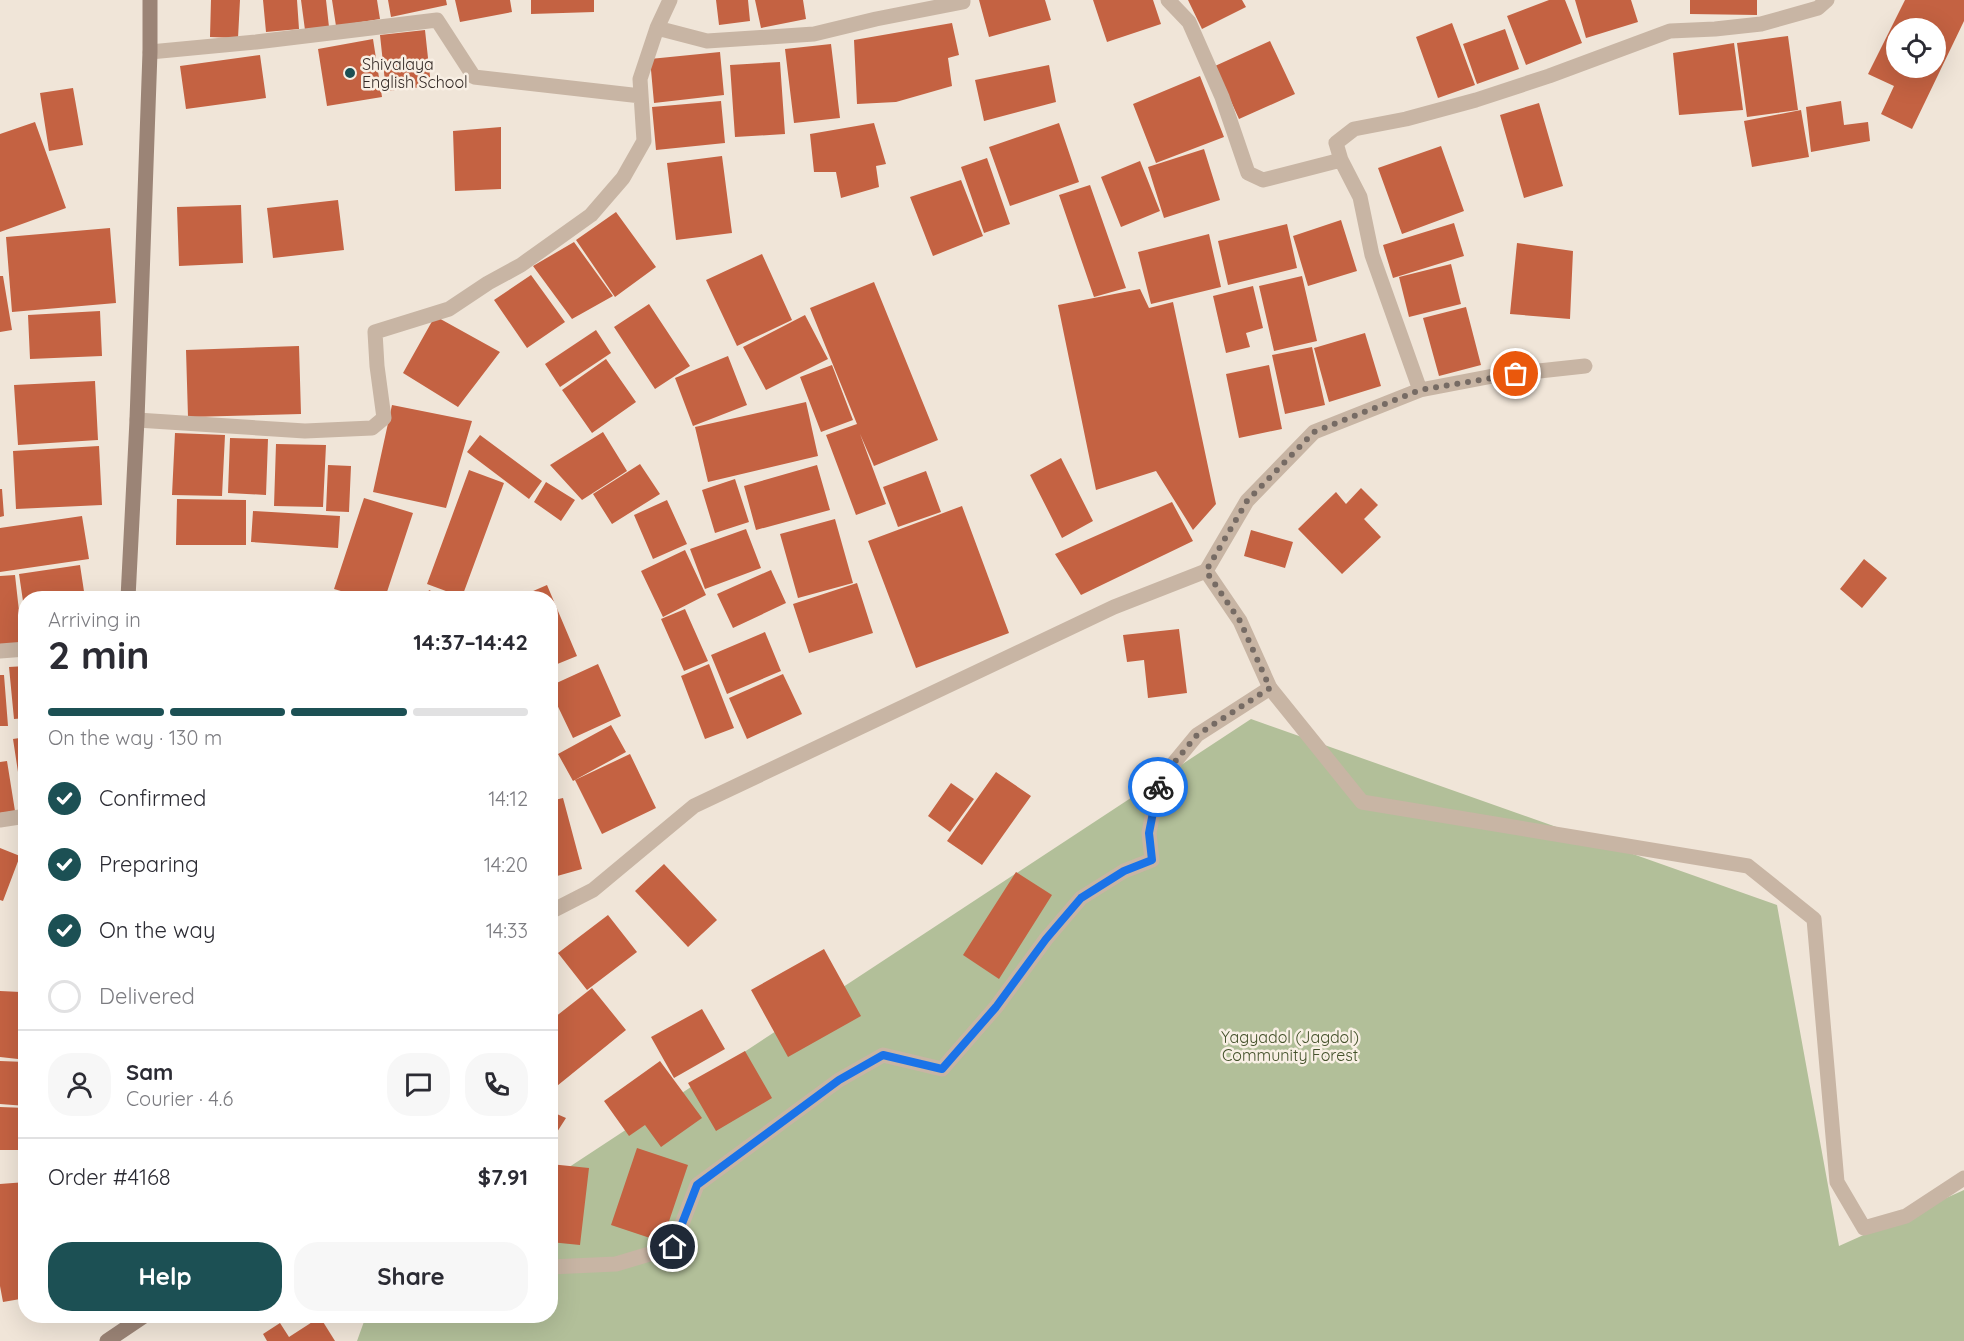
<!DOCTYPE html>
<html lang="en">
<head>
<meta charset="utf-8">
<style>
	body { margin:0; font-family:Quicksand,sans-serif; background:#f7f7f7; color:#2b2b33; height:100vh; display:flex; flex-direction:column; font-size:22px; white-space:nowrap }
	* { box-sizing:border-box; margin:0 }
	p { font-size:20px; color:#7c7c81 }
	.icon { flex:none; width:33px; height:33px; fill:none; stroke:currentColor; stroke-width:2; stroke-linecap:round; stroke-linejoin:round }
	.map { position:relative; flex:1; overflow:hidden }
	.side { position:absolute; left:18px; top:591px; width:540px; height:732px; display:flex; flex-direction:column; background:#fff; border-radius:24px; box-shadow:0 6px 24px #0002 }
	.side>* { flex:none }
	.tools { position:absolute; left:1886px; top:18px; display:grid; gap:12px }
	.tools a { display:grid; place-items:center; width:60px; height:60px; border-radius:50%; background:#fff; box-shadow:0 6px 24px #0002; font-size:30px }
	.pin { position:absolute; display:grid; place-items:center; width:51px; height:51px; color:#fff; margin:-26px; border:3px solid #fff; border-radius:50%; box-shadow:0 2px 6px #0007 }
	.courier { position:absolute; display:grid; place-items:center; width:60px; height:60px; margin:-30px; border:4px solid #1a73e8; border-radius:50%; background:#fff; color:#222; box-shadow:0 2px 8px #0007 }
	.headline em { font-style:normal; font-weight:700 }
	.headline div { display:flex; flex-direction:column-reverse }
	.headline { display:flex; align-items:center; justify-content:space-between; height:102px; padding:0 30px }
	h1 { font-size:39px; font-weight:700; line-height:45px }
	.bar { display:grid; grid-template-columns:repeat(4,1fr); gap:9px 6px; align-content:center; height:72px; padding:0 30px }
	.bar i { height:8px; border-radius:4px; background:#e1e1e2 }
	.bar .current { background:#1c5054 }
	.bar p { grid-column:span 4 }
	.line { display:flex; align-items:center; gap:15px; padding:0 30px; border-top:2px solid #e1e1e2 }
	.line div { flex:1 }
	.round { display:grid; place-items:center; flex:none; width:63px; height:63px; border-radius:24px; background:#f7f7f7 }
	ol { padding:0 30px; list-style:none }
	li { display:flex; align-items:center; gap:18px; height:66px }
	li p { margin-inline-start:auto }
	li .icon { padding:6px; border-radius:50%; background:#1c5054; color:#fff; stroke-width:4 }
	li:last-child { color:#7c7c81 }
	li i { width:33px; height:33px; border:3px solid #e1e1e2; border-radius:50% }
	.button { display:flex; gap:12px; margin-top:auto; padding:12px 30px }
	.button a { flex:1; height:69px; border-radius:24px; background:#1c5054; color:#fff; font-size:24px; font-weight:700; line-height:69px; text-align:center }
	.button a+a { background:#f7f7f7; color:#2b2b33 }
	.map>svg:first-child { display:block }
	.green { fill:#b2bf99 }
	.building { fill:#c46242; fill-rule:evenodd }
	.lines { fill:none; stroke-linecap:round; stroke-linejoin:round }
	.minor { stroke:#c8b5a4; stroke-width:15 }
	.tertiary { stroke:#c8b5a4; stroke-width:15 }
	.secondary { stroke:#9b8476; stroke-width:15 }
	.done { stroke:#766b64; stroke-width:6; stroke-dasharray:0 10.8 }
	.route { stroke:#1a73e8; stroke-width:8 }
	.poi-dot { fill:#1c5054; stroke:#f8efe4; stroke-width:2 }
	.labels { text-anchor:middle; stroke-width:5; stroke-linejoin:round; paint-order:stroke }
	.poi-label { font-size:16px; fill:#342a26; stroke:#f8efe4; text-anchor:start }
	.park-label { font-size:16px; fill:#43512a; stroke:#f8efe4 }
</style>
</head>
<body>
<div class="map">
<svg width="1964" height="1341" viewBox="0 0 1964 1341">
	<rect width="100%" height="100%" fill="#f0e5d8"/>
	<!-- green -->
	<path class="green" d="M1251 719 1777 905 1839 1246 1964 1190V1341H357L366 1316H550L551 1179Z"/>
	<!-- building -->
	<path class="building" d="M211 0H240L238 38 210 37Z
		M263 0H297L299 29 266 32Z
		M301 0H326L329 27 305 30Z
		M332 0H377L380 19 336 26Z
		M388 0H446L447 5 391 17Z
		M455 0H510L512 12 460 22Z
		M531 0H594V12L531 14Z
		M716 0H748L750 21 719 25Z
		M755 0H803L806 19 761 28Z
		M979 0H1045L1051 20 989 37Z
		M1093 0H1153L1161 24 1107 42Z
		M1188 0H1242L1246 7 1202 29Z
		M1549 0H1565L1582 43 1526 65 1507 16Z
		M1575 0H1631L1638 22 1586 38Z
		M1690 0H1757V15L1690 14Z
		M1905 0H1964V21L1912 129 1881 114 1894 86 1868 74ZM1896 28H1935V68H1896Z
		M952 23 959 55 948 58 952 86 896 102 857 104 854 40Z
		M1452 23 1475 85 1438 98 1416 37Z
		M1505 29 1519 69 1477 84 1463 44Z
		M425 30 431 86 386 91 380 35Z
		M1788 36 1798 110 1747 117 1737 43Z
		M373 39 382 97 327 106 318 49Z
		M1270 41 1295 94 1239 119 1215 66Z
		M1734 43 1743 110 1679 115 1673 53Z
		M831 44 840 118 794 123 785 49Z
		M720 52 724 95 654 103 650 59Z
		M260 55 266 98 186 109 180 66Z
		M780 62 785 134 735 137 730 65Z
		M1049 65 1056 102 984 121 975 80Z
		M1200 76 1224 137 1156 163 1133 104Z
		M73 88 83 145 49 151 40 93Z
		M721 101 725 143 656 150 652 107Z
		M1841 101 1844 125 1868 122 1870 141 1811 152 1806 107Z
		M1539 103 1563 186 1524 198 1500 115Z
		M1801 110 1809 157 1752 167 1744 121Z
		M35 122 66 208 0 232V134Z
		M874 123 886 164 876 166 879 187 841 198 836 172H814L810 134Z
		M1059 123 1079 182 1010 206 989 147Z
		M501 127V189L455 191 453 131Z
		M1441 146 1464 211 1402 234 1378 168Z
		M1204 149 1220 200 1164 218 1148 167Z
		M722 156 732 233 676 240 667 163Z
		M987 158 1010 224 984 233 961 167Z
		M1140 161 1160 211 1121 227 1101 177Z
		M961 180 983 236 933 256 910 197Z
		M1090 185 1126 288 1094 297 1059 195Z
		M338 200 344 250 273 258 267 208Z
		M241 205 243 263 179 266 177 207Z
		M616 212 656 267 615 297 576 240Z
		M1341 220 1357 271 1308 286 1293 236Z
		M1454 223 1464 256 1393 278 1383 245Z
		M1287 224 1297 268 1228 285 1218 241Z
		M110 228 116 303 12 312 6 237Z
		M1209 234 1221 287 1151 304 1138 252Z
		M574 242 613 296 572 319 533 266Z
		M1517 243 1573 251 1570 319 1510 314Z
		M762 254 792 320 737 346 706 280Z
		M1451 264 1461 304 1409 317 1399 277Z
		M531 275 565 322 527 348 494 300Z
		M0 276H3L12 330 0 332Z
		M1302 276 1317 341 1274 351 1259 286Z
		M874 282 938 440 874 466 860 434 886 504 856 515 826 435 857 424 810 308Z
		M1253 286 1263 328 1246 333 1250 347 1226 353 1213 296Z
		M1140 289 1149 308 1173 302 1216 504 1193 530 1156 471 1096 490 1058 305Z
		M649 304 690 366 655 389 614 327Z
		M1466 307 1481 365 1439 376 1423 318Z
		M100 311 102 356 30 359 28 315Z
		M805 315 828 359 766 390 743 347Z
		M435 316 500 352 458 407 403 373Z
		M596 330 611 353 560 387 545 364Z
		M1365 333 1381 386 1329 402 1314 348Z
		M299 346 301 414 188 417 186 350Z
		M1312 347 1325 405 1285 414 1272 355Z
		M728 356 747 405 693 426 675 378Z
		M606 359 636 402 592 433 562 390Z
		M832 365 853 420 821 432 800 377Z
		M1269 365 1282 429 1239 438 1226 374Z
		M95 381 98 440 18 445 14 385Z
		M806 402 818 456 708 482 695 427Z
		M392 405 472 421 446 508 373 492Z
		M603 432 627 471 582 500 550 465Z
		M175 433 225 435 222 496 172 495Z
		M480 435 542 481 529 499 467 452Z
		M230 438 268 439 266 495 228 493Z
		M276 444 326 445 323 507 274 506Z
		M99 446 102 505 16 509 13 451Z
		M1061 458 1093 521 1062 538 1030 475Z
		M640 464 660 494 612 524 593 494Z
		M328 465 351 466 349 512 326 511Z
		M817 465 830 510 756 530 744 486Z
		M469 470 504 483 462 597 427 584Z
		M926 471 941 512 898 527 883 487Z
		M735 479 749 522 715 533 702 490Z
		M546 482 575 500 561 521 534 502Z
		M1361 488 1378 505 1364 519 1381 537 1342 574 1298 529 1336 492 1346 504Z
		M0 489H2L4 516 0 517Z
		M364 498 413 513 385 598H365L334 589Z
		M177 499 246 500V545H176Z
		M667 500 687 544 653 559 634 515Z
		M1172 502 1193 541 1081 595 1055 554Z
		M962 506 1009 633 916 668 868 541Z
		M253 511 340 516 338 548 251 542Z
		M82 516 89 559 0 572V528Z
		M835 519 853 583 798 598 780 534Z
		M746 529 761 568 705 589 690 549Z
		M1251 530 1293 542 1285 568 1244 556Z
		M685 550 706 595 663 617 641 571Z
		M1864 559 1887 578 1862 608 1840 589Z
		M80 565 85 598H26L24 608 19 574Z
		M771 570 786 603 733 628 717 594Z
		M15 575 23 647 0 650V576Z
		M857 583 873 633 809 653 793 604Z
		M547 585 577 656 550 667V598H517Z
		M430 590 434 598H415Z
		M685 609 708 661 684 671 661 619Z
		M26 621V639H24L21 622Z
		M1179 629 1187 693 1148 698 1144 660 1127 662 1123 635Z
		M765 632 781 671 727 694 711 655Z
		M598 664 621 716 573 738 550 690V686Z
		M709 664 734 728 705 739 681 676Z
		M26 666V718L14 719 9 667Z
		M783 674 802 714 747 739 729 698Z
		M0 675H4L8 726H0Z
		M611 725 626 752 573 781 558 754Z
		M26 737V771L18 772 13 739Z
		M630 754 656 808 602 834 575 780Z
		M7 761 15 811 0 813V762Z
		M996 772 1031 796 982 865 947 841Z
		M951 783 974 799 950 832 928 816Z
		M563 798 582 869 550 878V801Z
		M0 848 20 856 3 901 0 900Z
		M664 864 717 920 688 947 635 891Z
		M1016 872 1052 895 999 979 963 955Z
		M608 915 637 952 587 990 558 953Z
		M24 949H26V992L24 991 18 1059 0 1057V991L21 992Z
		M824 949 861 1016 788 1057 751 990Z
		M592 988 626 1030 552 1090 550 1088V1021Z
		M702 1009 725 1049 674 1078 651 1037Z
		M745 1051 772 1098 716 1131 688 1083Z
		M0 1061 26 1062V1106L0 1104Z
		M660 1061 702 1118 661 1147 645 1125 629 1136 604 1101Z
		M0 1107 26 1108V1150H0Z
		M550 1111 566 1118 550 1143Z
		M637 1148 688 1165 662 1242 611 1225Z
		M550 1164 589 1168 580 1245 550 1242Z
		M26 1182V1298L3 1302 0 1286V1184Z
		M320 1317 335 1341H267L263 1334 280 1323 289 1337Z"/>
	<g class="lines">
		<!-- minor -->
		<path class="minor" d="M1168 0 1189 22 1222 97 1248 173 1263 180 1341 160
			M657 28 707 41 814 34 876 19 963 2V0
			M150 52 256 42 437 20 474 77 641 96
			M1420 390 1372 255 1360 197 1341 160 1336 143 1354 129 1406 119 1476 100 1549 76 1670 31 1715 29 1761 24 1818 8 1827 0
			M137 420 305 431 372 428 384 418 377 366 375 332 449 309 488 283 521 265 591 215 623 178 644 141 640 79 657 28 670 0
			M1206 571 1247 501 1314 432 1420 390 1493 376 1585 366
			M0 651 26 649
			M0 820 26 816
			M550 1267 616 1264 673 1247 697 1185 839 1080 883 1055 942 1069 996 1007 1046 939 1081 898 1124 871 1152 860 1149 833 1159 781 1197 735 1270 688"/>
		<!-- tertiary -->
		<path class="tertiary" d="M550 912 593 890 694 806 1114 607 1206 571 1240 621 1270 688 1362 802 1748 866 1814 919 1837 1182 1864 1228 1906 1216 1964 1178"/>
		<!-- secondary -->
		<path class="secondary" d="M128 598 137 420 150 52V0
			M107 1341 144 1316"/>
	</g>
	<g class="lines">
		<!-- done -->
		<path class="done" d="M1158 787 1159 781 1197 735 1270 688 1240 621 1206 571 1247 501 1314 432 1420 390 1516 374"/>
		<!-- route -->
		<path class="route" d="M673 1247 697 1185 839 1080 883 1055 942 1069 996 1007 1046 939 1081 898 1124 871 1152 860 1149 833 1158 787"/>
	</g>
	<!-- markers -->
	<circle class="poi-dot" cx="350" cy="73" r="6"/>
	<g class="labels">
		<!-- poi labels -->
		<g class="poi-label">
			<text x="362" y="70">Shivalaya<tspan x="362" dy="18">English School</tspan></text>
		</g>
		<!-- park labels -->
		<g class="park-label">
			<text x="1290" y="1043">Yagyadol (Jagdol)<tspan x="1290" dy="18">Community Forest</tspan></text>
		</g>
	</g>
</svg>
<div class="tools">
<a><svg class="icon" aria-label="locate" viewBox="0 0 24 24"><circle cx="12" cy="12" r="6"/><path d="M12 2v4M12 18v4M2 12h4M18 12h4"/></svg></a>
</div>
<div class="pin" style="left:1516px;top:374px;background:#ea580c"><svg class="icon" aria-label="bag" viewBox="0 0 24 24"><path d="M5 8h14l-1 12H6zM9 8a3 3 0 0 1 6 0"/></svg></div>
<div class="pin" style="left:673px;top:1247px;background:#1f2937"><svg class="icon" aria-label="home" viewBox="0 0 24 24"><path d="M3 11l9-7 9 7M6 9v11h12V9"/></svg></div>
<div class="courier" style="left:1158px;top:787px"><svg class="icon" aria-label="bike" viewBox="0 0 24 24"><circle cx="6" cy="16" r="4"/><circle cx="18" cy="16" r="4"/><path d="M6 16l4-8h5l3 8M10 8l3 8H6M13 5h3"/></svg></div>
<section class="side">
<div class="headline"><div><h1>2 min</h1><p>Arriving in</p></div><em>14:37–14:42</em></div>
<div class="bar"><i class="current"></i><i class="current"></i><i class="current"></i><i></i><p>On the way · 130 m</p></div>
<ol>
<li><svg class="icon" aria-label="check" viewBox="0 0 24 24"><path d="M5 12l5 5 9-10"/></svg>Confirmed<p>14:12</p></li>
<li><svg class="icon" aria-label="check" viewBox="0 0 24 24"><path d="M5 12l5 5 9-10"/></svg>Preparing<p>14:20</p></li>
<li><svg class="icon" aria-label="check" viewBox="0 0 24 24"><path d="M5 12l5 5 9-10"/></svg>On the way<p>14:33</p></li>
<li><i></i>Delivered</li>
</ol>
<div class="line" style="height:108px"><a class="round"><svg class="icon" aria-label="person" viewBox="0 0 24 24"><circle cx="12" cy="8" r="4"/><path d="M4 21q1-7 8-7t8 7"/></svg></a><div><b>Sam</b><p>Courier · 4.6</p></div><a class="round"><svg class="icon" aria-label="chat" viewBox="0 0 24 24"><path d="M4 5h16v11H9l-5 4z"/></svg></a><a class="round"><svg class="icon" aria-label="phone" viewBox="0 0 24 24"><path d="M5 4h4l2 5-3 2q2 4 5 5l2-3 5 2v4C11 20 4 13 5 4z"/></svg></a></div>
<div class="line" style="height:78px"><div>Order #4168</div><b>$7.91</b></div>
<div class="button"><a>Help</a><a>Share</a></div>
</section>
</div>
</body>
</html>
